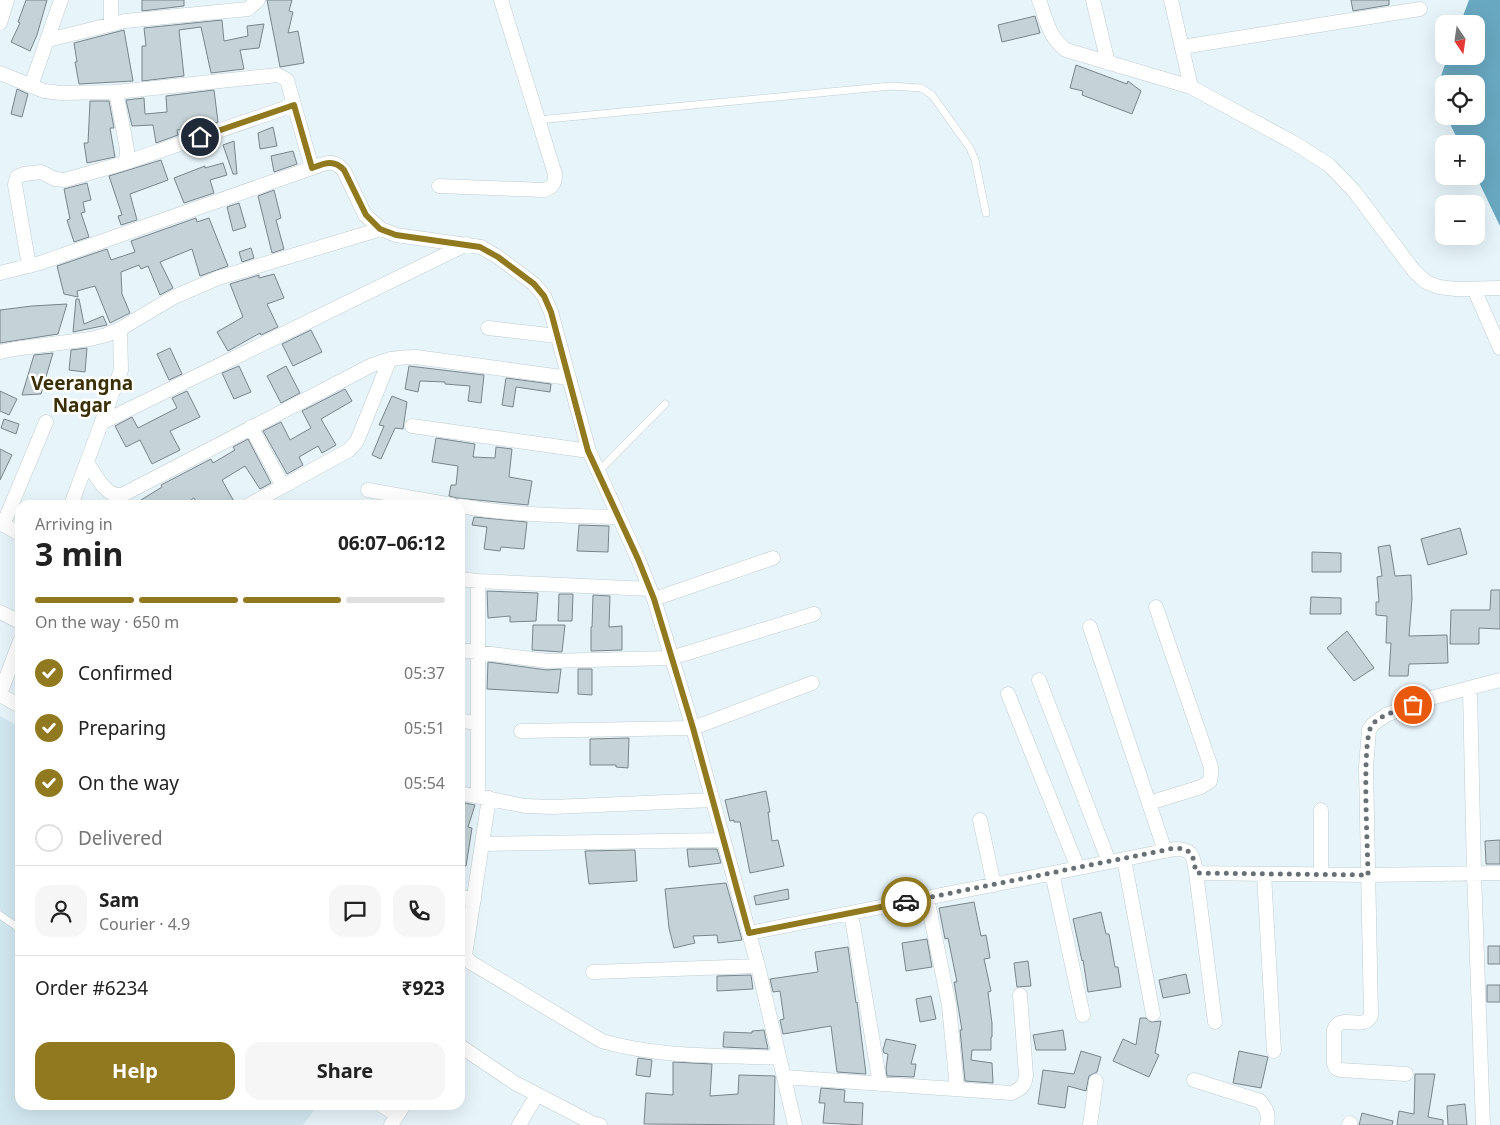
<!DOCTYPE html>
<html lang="en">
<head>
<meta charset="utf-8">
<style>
	body { margin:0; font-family:"Noto Sans",sans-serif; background:#f6f6f6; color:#222; height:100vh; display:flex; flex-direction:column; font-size:19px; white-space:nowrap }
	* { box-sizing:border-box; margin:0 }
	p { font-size:16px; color:#767676 }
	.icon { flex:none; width:28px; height:28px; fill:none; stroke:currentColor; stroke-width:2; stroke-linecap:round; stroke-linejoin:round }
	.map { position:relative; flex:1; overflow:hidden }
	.panel { position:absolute; left:15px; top:500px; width:450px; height:610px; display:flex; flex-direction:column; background:#fff; border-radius:15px; box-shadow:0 5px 20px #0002 }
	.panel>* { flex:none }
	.needle { width:32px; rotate:167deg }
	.fabs { position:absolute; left:1435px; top:15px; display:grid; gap:10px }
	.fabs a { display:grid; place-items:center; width:50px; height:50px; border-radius:10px; background:#fff; box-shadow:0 5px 20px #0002; font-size:25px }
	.pin { position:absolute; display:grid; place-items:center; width:42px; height:42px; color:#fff; margin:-21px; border:2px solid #fff; border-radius:50%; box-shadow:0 1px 5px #0007 }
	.courier { position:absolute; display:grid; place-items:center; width:50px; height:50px; margin:-25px; border:4px solid #91791f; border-radius:50%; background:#fff; color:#222; box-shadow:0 1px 6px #0007 }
	.summary em { font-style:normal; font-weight:700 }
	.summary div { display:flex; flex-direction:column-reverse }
	.summary { display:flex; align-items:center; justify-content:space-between; height:85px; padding:0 20px }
	h1 { font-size:32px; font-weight:700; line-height:38px }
	.bar { display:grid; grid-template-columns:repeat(4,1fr); gap:8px 5px; align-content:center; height:60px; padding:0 20px }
	.bar i { height:6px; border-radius:4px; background:#e0e0e0 }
	.bar .active { background:#91791f }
	.bar p { grid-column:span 4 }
	.line { display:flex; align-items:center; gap:12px; padding:0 20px; border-top:1px solid #e0e0e0 }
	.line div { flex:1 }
	.round { display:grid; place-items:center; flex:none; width:52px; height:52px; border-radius:15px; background:#f6f6f6 }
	ol { padding:0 20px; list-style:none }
	li { display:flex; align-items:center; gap:15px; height:55px }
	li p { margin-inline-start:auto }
	li .icon { padding:5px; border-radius:50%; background:#91791f; color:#fff; stroke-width:4 }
	li:last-child { color:#767676 }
	li i { width:28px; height:28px; border:2px solid #e0e0e0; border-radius:50% }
	.action { display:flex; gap:10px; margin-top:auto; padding:10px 20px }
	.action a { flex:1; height:58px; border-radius:15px; background:#91791f; color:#fff; font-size:20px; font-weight:700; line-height:58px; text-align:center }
	.action a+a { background:#f6f6f6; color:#222 }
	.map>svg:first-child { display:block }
	.built { fill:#d2e8f1 }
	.water { fill:#69a8c1 }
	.building { fill:#c5d2d8; stroke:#79858a }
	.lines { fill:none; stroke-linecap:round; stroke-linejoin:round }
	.lane-casing { stroke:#bfccd2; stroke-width:8 }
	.street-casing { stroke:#bfccd2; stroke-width:15 }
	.lane { stroke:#fff; stroke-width:7 }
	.street { stroke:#fff; stroke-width:14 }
	.done { stroke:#687073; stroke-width:5; stroke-dasharray:0 9 }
	.route { stroke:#91791f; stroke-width:6 }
	.labels { text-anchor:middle; stroke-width:5; stroke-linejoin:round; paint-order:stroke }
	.district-label { font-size:19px; font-weight:bold; fill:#3b3005; stroke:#fff }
</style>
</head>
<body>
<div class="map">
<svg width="1500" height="1125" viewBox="0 0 1500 1125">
	<rect width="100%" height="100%" fill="#e7f4fa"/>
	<!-- built -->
	<path class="built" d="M0 716 20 727V1105H318L303 1125H0Z"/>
	<!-- water -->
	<path class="water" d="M1469 0H1500V226L1476 176V144H1460L1446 116H1476V84H1444V111L1435 93 1448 56H1476V24H1460Z"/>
	<!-- building -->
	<path class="building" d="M26 0H47L37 35 30 51 11 42 20 23 18 22Z
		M142 0H184V6L142 11Z
		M267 0H292L289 11 293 12 288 33 298 31 304 63 280 67Z
		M1351 0H1389V5L1353 11Z
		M1035 16 1040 33 1002 42 998 25Z
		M222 20 224 41 248 36 247 26 264 24 259 48 240 50 244 69 211 73 201 27 179 30 184 76 142 81V46H146L144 28Z
		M124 30 133 81 79 84 75 62H77L74 43Z
		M1076 65 1127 84 1128 81 1141 91 1132 114 1082 95 1083 91 1070 88Z
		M17 89 28 94 22 117 11 114Z
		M214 90 218 122 203 127 177 130 178 135 156 143 153 125 132 126 126 100 144 98 145 114 167 112 166 96Z
		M90 101H109L114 128H110L115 157 87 163 84 143H88Z
		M273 127 277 146 260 149 258 133Z
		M234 141 237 174H233L223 145Z
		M293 151 297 164 274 172 271 156Z
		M161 160 168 180 130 194 137 220 121 225 118 216 122 215 109 176Z
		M223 163 227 175 210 180 214 193 184 203 174 178 205 166V168Z
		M87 183 91 200 83 202 85 212 81 213 89 237 74 242 67 220 70 219 64 189Z
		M274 190 281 218 276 220 284 249 272 253 258 196Z
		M239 203 246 227 233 231 227 207Z
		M196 218 197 222 209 218 228 266 200 276 192 249 160 262 173 288 160 295 148 266 141 269 139 265 121 272 122 294 130 313 110 323 95 286 77 291 78 297 64 294 57 266 107 249 111 260 135 252 131 241Z
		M251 248 254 258 242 262 239 252Z
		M274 274 284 298 267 304 278 327 261 335 260 333 228 351 217 332 243 317 230 284 259 275V278Z
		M76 299H79L84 324 103 316 107 325 73 332Z
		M67 304 58 334 0 343V310L32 306Z
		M311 330 322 352 293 366 282 344Z
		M87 348 85 372 69 370 71 350Z
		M170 348 182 374 169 380 157 354Z
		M53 353 41 394 22 395 34 355Z
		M239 366 251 392 234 399 222 373Z
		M286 366 300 393 281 403 267 376Z
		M409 366 484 375 481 403 468 401 470 386 445 384V382L420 381 418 392 405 389Z
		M506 378 551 384 550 392 516 387 513 407 502 405Z
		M345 389 352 401 321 419 336 445 322 453 318 446 299 457 303 465 287 474 263 431 281 422 290 440 311 428 302 411Z
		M0 391 17 399 9 415 0 411Z
		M187 391 200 417 170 431 180 450 152 464 140 440 126 447 115 426 132 417 138 428 177 408 172 398Z
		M392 396 407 402 403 429 395 428 381 459 372 455 384 426 379 425Z
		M4 419 19 424 16 434 1 428Z
		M436 438 475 444 473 457 495 458 496 447 512 449 509 477 532 481 528 505 457 498 449 496 451 485H456L458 466 432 462Z
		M248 439 271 483 260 489 245 466 222 480 236 505H198L194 498 183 505H133L162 487 161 485 211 459 213 463 235 450 233 447Z
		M0 449 12 455 0 480Z
		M474 517 527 522 524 549 501 547 500 551 484 549 487 527 472 525Z
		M579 525 609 526 608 552 577 551Z
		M1460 528 1467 554 1428 565 1421 539Z
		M1390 545 1395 576 1411 575 1412 599 1409 636 1447 635 1448 663 1409 664 1408 676H1389L1391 643H1386L1387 616 1376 615V602H1379L1377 577 1382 576 1378 547Z
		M1312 552 1341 553V572H1312Z
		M1491 590H1500V629L1479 628V644H1450L1451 610H1490Z
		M487 591 538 593 536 621 510 622V616L488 618Z
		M559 594H573L572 621H558Z
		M593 595 610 596 609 627 622 626V650L591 651V627H592Z
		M1311 597 1341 598V614H1310Z
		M533 625H565L562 652 532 650Z
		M1347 631 1374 668 1354 681 1327 648Z
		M488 662 547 670 561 669 558 693 487 689Z
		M578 669H592V695L578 694Z
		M629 738 628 768 616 767V765H590V739Z
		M766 791 770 812H768L772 841 778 840 784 866 750 873 740 822H734V820L730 821 725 800Z
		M460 802 475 805 468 827 472 828 466 866 460 865Z
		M1500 840V864H1486L1485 841Z
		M687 849H717L721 863 689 867Z
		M635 850 637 881 589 884 585 851Z
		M726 883 742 940 718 943 717 935 693 936 695 943 674 948 669 928 665 889Z
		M788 889 789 899 756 905 754 896Z
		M974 902 981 936 986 935 990 958 984 959 991 991 988 992 992 1023V1037H991V1050H972L971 1060 992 1063 993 1083 965 1081 960 1030H962L954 982H957L948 938 945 939 939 908Z
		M1101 912 1106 934H1109L1115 967H1118L1121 987 1088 992 1083 960 1082 961 1073 919Z
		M927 939 932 967 906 971 902 943Z
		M1488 946H1500V964H1488Z
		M848 947 856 1003 857 1002 866 1074 837 1072 831 1026 783 1034 780 1020 784 1019 780 991 773 992 770 979 818 972 815 952Z
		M1028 961 1031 986 1017 987 1014 963Z
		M1186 974 1190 993 1163 998 1159 980Z
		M751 975 753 989 717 991V976Z
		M1487 985H1500V1002H1487Z
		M931 996 936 1019 920 1022 916 999Z
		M1140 1018H1146L1151 1022 1161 1021 1155 1053 1159 1055 1149 1077 1113 1061 1123 1039 1136 1045Z
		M764 1030 768 1049 723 1047 724 1032 752 1033V1031Z
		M1063 1030 1066 1050H1036L1033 1035Z
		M886 1039 916 1045 911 1064H916L914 1077 887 1076 886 1069 888 1054 884 1053 883 1050Z
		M1081 1051 1101 1057 1097 1072 1089 1076 1086 1091 1068 1086 1065 1108 1038 1104 1043 1070 1074 1074Z
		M1239 1051 1268 1057 1261 1088 1233 1083Z
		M638 1058 652 1060 650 1077 636 1075Z
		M673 1062 712 1064 710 1096 738 1094 739 1075 775 1076 774 1125 644 1124 646 1093 673 1095Z
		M1415 1074H1435L1428 1117 1443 1120V1125H1397L1399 1111 1414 1114Z
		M821 1088 845 1090 844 1102 863 1103 862 1125 823 1123 825 1103H819Z
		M1465 1104 1467 1125H1448L1447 1106Z
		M1362 1113 1393 1121 1392 1125H1359Z"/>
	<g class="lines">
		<defs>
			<path id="lane" d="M538 120 891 86 921 88 932 95 970 148 975 160 986 213
				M598 472 665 404
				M0 915 20 929"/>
			<path id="street" d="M1039 0C1046 19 1049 38 1066 50L1191 87
				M1093 0 1108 63
				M1171 0 1191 87 1296 144 1329 165 1354 191 1414 271 1426 282 1439 287 1456 289 1500 288
				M0 23 7 0
				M111 24V0
				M48 40 125 21 248 9 258 0
				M1182 47 1420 9
				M0 73 44 91 61 93 116 92 278 75 287 80 312 168C326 163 333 158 344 171L365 215 381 229 396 235 481 247 498 257 534 284 544 296 551 312 589 451 638 559 654 599 693 728 758 966 795 1125
				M31 86 61 0
				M124 163 294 105
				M439 186 544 190C553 187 555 184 555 174L501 0
				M29 266 15 185 17 177 24 174 41 172 55 179 65 180 124 163 127 157V149L116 92
				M0 273 40 263 312 168
				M1474 289 1500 348
				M488 328 557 336
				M0 352 14 349 90 339 106 335 120 329 174 297 218 278 381 229
				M103 422 467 244
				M412 426 589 451
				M251 427 283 486
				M87 463C96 475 107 500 124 494L370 366C387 359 398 357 416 357L569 378
				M368 490 452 505
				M71 505 121 370 120 329
				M249 505 349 450 357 441 390 359
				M460 506C513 515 566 516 619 517
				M0 523 20 534
				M3 525 46 422
				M460 579 478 581 650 589
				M478 581V796
				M654 599 773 558
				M0 612 20 622
				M1090 627 1165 851
				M460 650 548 661 671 658 814 614
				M1039 680 1109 862
				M1470 689 1474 873 1483 1125
				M0 694 20 641
				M1008 694 1078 868
				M0 695 20 706
				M460 720 478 724
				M521 731 693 728 812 683
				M460 793 525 806 553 807 712 800
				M489 798 466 949 465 956 470 962 602 1041C659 1058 721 1055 779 1058
				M1149 803 1201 787 1210 781 1211 775V767L1156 607
				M1321 810V874
				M980 820 994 885
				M482 844 723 840
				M1124 859 1153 1014
				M1052 873 1083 1015
				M1196 873 1215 1022
				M1264 874 1274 1051
				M460 897 474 899
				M927 898 949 1005 957 1089
				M851 913 880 1084
				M749 933 1175 849C1194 849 1193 857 1196 873L1368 875 1500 873
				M593 972 758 966
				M460 1046 515 1083 592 1123 600 1125
				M1406 1074 1340 1070 1336 1068 1334 1064V1030C1340 1012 1362 1032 1371 1016L1366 767 1369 730 1373 724 1386 715 1427 699 1500 680
				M784 1077 1011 1093C1021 1089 1025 1086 1026 1075L1020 995
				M1194 1080 1260 1101C1267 1109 1269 1115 1267 1125
				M381 1105 397 1115
				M391 1125 404 1105
				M519 1125 537 1095
				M1090 1125 1096 1081
				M1349 1125 1350 1123"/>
		</defs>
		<!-- lane casing -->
		<use href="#lane" class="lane-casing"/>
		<!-- street casing -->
		<use href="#street" class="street-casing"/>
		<!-- lane -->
		<use href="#lane" class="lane"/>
		<!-- street -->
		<use href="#street" class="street"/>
	</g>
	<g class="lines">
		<!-- done -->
		<path class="done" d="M906 902 1175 848C1194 849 1193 857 1196 873L1368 875C1368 851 1361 738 1372 725 1379 715 1402 709 1413 705"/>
		<!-- route -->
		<path class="route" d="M200 137 294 105 312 168C325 163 334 159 344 170L366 215 380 229 396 235 480 247 498 257 534 284 544 296 551 312 588 451 638 559 654 599 693 728 749 933 906 902"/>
	</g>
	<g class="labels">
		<!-- district labels -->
		<g class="district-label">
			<text x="82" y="390">Veerangna<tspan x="82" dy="22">Nagar</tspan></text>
		</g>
	</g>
</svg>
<div class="fabs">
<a><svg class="needle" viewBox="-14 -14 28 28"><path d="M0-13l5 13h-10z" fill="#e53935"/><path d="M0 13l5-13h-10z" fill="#767676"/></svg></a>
<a><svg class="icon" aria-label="locate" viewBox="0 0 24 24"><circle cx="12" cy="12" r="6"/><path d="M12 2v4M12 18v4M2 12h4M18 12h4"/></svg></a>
<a>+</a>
<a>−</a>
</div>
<div class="pin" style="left:1413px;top:705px;background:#ea580c"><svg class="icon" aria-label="bag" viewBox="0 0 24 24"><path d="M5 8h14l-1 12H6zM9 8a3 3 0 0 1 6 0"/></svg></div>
<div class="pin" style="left:200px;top:137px;background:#1f2937"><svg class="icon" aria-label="home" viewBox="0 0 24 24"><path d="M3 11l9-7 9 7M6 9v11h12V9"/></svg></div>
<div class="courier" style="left:906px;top:902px"><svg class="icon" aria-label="car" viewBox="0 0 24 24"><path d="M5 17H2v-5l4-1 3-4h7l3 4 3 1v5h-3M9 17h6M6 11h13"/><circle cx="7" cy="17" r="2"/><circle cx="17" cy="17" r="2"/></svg></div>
<section class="panel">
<div class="summary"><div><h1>3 min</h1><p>Arriving in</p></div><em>06:07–06:12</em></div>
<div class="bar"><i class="active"></i><i class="active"></i><i class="active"></i><i></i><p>On the way · 650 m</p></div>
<ol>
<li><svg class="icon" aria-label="check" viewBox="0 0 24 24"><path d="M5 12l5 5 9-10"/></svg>Confirmed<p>05:37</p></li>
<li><svg class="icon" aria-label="check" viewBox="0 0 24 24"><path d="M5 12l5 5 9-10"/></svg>Preparing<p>05:51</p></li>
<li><svg class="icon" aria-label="check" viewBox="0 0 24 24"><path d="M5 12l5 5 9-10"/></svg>On the way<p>05:54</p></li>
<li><i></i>Delivered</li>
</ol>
<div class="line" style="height:90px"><a class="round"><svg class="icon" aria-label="person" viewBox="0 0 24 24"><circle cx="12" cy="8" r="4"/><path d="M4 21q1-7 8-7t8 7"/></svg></a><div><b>Sam</b><p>Courier · 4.9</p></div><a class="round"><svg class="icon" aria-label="chat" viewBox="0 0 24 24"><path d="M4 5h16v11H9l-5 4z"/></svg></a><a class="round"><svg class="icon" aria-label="phone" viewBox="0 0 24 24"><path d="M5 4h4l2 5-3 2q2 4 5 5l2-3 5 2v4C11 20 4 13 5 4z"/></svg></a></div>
<div class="line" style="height:65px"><div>Order #6234</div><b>₹923</b></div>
<div class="action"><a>Help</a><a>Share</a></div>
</section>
</div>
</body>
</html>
